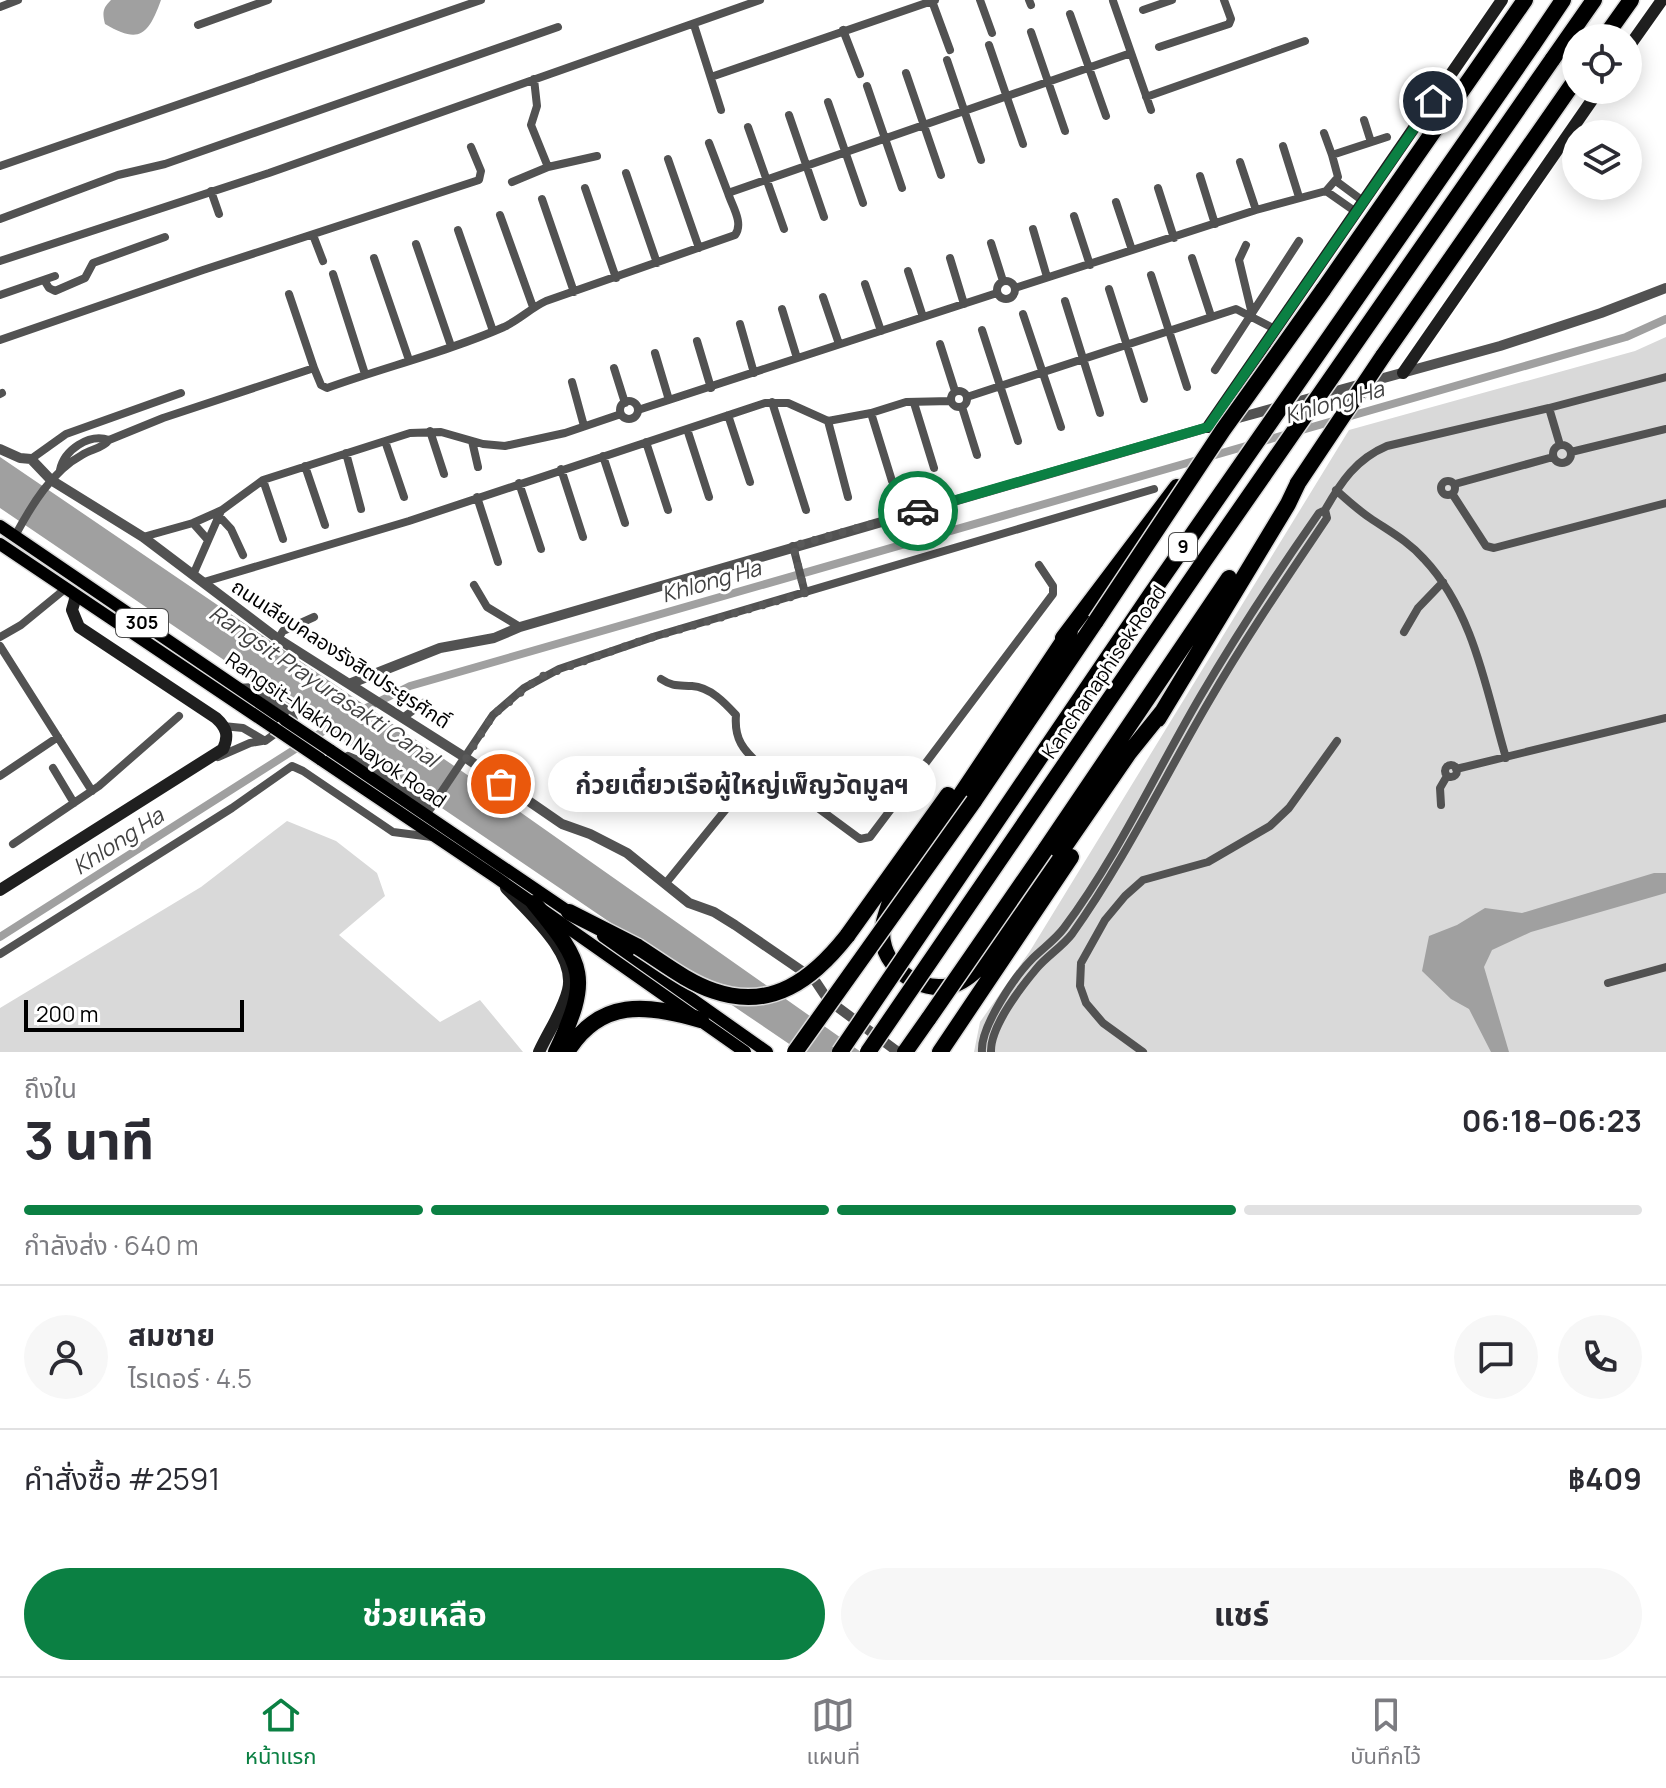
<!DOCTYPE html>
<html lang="th">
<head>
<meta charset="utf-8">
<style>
	body { margin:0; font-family:Manrope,"Noto Sans Thai",sans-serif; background:#f7f7f7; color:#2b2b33; height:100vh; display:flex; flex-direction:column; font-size:30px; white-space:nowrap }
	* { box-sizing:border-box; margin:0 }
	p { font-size:26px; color:#7c7c81 }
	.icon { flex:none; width:44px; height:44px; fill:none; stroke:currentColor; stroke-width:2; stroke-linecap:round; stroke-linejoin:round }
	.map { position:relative; height:1052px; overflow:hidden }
	.panel { display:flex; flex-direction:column; background:#fff; flex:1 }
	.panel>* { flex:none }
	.controls { position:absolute; left:1562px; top:24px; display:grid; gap:16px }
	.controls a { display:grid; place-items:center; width:80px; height:80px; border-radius:50%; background:#fff; box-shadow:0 4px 20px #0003; font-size:40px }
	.scale { position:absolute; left:24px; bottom:20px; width:220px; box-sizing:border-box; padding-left:8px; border:4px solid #000; border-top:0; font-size:22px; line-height:28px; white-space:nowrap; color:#000; -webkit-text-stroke:6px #fff; paint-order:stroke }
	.pin { position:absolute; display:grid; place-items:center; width:68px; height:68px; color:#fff; margin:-34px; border:4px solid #fff; border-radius:50%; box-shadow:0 2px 8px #0007 }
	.courier { position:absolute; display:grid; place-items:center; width:80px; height:80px; margin:-40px; border:6px solid #0b8043; border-radius:50%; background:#fff; color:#222; box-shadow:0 2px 10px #0007 }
	.bubble { position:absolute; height:56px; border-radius:28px; background:#fff; box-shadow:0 4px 20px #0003; font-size:26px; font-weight:700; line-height:56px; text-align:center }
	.headline em { font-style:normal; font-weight:700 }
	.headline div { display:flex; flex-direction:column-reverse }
	.headline { display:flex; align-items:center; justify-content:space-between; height:136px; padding:0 24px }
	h1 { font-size:52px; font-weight:700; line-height:60px }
	.bar { display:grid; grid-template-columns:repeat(4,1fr); gap:12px 8px; align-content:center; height:96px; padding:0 24px }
	.bar i { height:10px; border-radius:6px; background:#e1e1e2 }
	.bar .active { background:#0b8043 }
	.bar p { grid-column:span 4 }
	.line { display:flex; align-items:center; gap:20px; padding:0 24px; border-top:2px solid #e1e1e2 }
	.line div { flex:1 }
	.round { display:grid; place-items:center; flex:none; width:84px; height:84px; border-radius:42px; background:#f7f7f7 }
	.cta { display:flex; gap:16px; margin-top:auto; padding:16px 24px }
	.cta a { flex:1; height:92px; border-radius:48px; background:#0b8043; color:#fff; font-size:32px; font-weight:700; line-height:92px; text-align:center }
	.cta a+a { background:#f7f7f7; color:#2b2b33 }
	.tabs { display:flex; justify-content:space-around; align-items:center; height:112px; border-top:2px solid #e1e1e2; background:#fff; font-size:22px; color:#7c7c81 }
	.tabs a { display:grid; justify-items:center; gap:4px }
	.tabs .active { color:#0b8043 }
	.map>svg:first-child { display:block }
	.green { fill:#d9d9d9 }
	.water { fill:#a0a0a0 }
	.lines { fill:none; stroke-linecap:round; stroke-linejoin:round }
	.canal { stroke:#a0a0a0; stroke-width:8 }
	.primary-casing { stroke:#dbdbdb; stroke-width:15 }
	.motorway-casing { stroke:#dbdbdb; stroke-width:19 }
	.minor { stroke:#525252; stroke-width:8 }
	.tertiary { stroke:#525252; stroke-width:10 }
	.secondary { stroke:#1f1f1f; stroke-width:12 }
	.primary { stroke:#000; stroke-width:12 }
	.motorway { stroke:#000; stroke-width:16 }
	.primary-bridge-casing { stroke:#dbdbdb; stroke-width:15; stroke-linecap:butt }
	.motorway-bridge-casing { stroke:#dbdbdb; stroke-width:19; stroke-linecap:butt }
	.primary-bridge { stroke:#000; stroke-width:12 }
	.motorway-bridge { stroke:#000; stroke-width:16 }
	.done { stroke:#595959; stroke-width:8; stroke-dasharray:0 14.4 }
	.route { stroke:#0b8043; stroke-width:10 }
	.labels { text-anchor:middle; stroke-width:6; stroke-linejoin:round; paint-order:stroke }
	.shield { fill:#fff; stroke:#4c4c4c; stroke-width:2 }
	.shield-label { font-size:18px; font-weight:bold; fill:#000 }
	.street-label { font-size:20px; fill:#000; stroke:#fff }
	.water-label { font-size:22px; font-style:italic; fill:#414141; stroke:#fff }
</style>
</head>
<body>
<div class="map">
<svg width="1666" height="1052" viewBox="0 0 1666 1052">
	<rect width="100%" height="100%" fill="#fff"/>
	<!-- green -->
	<path class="green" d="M1666 337V1052H974L980 1022 1030 951 1349 430 1635 351Z
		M287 821 336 841 377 873 385 896 339 935 440 1022 480 1000 523 1052H0V1008L201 887Z"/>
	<!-- water -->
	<path class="water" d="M111 0H161C148 36 139 44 105 24 102 12 103 8 111 0Z
		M0 457 466 774 861 1052H801L0 508Z
		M1654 873H1666V893L1531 932 1492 950 1484 967 1509 1052H1491L1469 1009 1451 999 1422 971 1429 936 1457 925 1485 908 1522 913Z"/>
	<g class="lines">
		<!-- canal -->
		<path class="canal" d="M360 711 410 686 1626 337 1666 319
			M0 937 333 725"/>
		<defs>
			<path id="primary" d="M0 526 285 720
				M0 544 274 728
				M330 750 575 916
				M320 759 497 878 745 1052
				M603 936 767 1052"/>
			<path id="motorway" d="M1604 38 1631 0
				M1532 46 1563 0
				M1552 60 1594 0
				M1323 290 1525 0
				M1383 356 1576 79
				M1070 631 891 899C887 912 880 928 883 942 888 970 921 992 949 986 963 984 975 971 985 962L1129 753 1162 712
				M1063 638 1177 487
				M1158 719 1288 504 1298 483
				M974 801 1096 621
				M1045 850 1229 578
				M534 903C585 965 591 978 556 1052
				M569 912 638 947
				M847 936 948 795
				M567 1052C600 998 647 1004 701 1020
				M905 1052 929 1018
				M940 1052 1071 857"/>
		</defs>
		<!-- primary casing -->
		<use href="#primary" class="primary-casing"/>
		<!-- motorway casing -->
		<use href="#motorway" class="motorway-casing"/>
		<!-- minor -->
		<path class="minor" d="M980 0 992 33
			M1029 0 1031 5
			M932 1 950 50
			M1113 1 1151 110
			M0 7 18 0
			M1143 10 1172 0
			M1070 14 1106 116
			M198 25 268 0
			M694 25 721 110
			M843 30 860 74
			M1031 32 1065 131
			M989 45 1023 144
			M1159 47 1229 24 1231 19 1224 0
			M947 60 981 160
			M906 73 941 175
			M711 77 935 0
			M534 79 537 106 531 125 548 167
			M867 86 902 188
			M1146 97 1305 41
			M828 102 863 203
			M789 115 824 217
			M1364 120 1371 142
			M748 127 784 229
			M1324 133 1332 155
			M709 143 728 193
			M1283 146 1299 197
			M668 159 699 248
			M1240 162 1256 210
			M0 166 481 0
			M626 173 657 263
			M1200 176 1215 224
			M1336 181 1363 201
			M512 182 548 167 597 156
			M585 188 616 278
			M1158 188 1174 238
			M211 191 219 214
			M1326 191 1356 212
			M542 199 574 292
			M1116 202 1132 250
			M500 215 533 307
			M1074 216 1090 265
			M0 219 118 175 165 164 558 27
			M1033 229 1047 277
			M458 230 493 331
			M313 235 323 261
			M991 243 1003 281
			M416 244 451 346
			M1246 245 1239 260 1252 314
			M374 258 409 360
			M950 258 964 304
			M1192 258 1211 316
			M0 261 269 173 760 0
			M908 271 923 317
			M333 274 365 374
			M1151 275 1187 387
			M44 280 49 288 55 291 85 278 93 263 165 237
			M997 290a9 9 0 1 1 18 0a9 9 0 1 1-18 0Z
			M865 284 881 331
			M1015 288 1256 210 1326 191 1338 177 1332 155 1387 137
			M1109 289 1144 399
			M289 294 314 368
			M0 295 55 276
			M823 297 839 344
			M1065 301 1100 413
			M782 309 797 358
			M1023 314 1061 427
			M740 324 754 373
			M982 330 1018 441
			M0 340 203 270 479 180 481 171 471 147
			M697 341 711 388
			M940 344 955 391
			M655 353 669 400
			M614 368 625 403
			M1215 370 1299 241
			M572 382 584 426
			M951 399a8 8 0 1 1 16 0a8 8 0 1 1-16 0Z
			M0 394 2 393
			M967 397 1236 309 1275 329
			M620 410a9 9 0 1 1 18 0a9 9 0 1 1-18 0Z
			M772 402 806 510
			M914 403 934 468
			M962 407 977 455
			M1549 408 1560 445
			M638 410 997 293
			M871 413 892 481
			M728 415 750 482
			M828 421 848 497
			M687 429 709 497
			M430 431 444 474
			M385 441 404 497
			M472 441 478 467
			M646 442 668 510
			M1553 454a9 9 0 1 1 18 0a9 9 0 1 1-18 0Z
			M1571 452 1666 429
			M346 453 361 509
			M603 456 625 523
			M31 459 66 434 181 393
			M305 466 325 525
			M561 469 583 537
			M60 470C64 450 89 433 109 440
			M263 480 283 539
			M1441 488a7 7 0 1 1 14 0a7 7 0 1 1-14 0Z
			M519 483 541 549
			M1455 484 1553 457
			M1336 490C1347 500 1358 510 1370 518 1389 531 1408 541 1424 559 1474 612 1486 690 1506 758
			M1453 495 1486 546 1494 548 1666 503
			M477 497 498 562
			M219 516 231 529 243 555
			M193 523 208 540
			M15 536C31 506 52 471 82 455 91 449 102 449 109 440L163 418 314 368 321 385 327 388C385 367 447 352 504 327 519 320 531 308 546 301L735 235C744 223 732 206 728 193L1131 53
			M143 537 193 523 222 510 263 480 410 433 441 432 483 444 505 446 565 433 621 414
			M793 546 805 593
			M193 575 221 511
			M204 582 409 521 765 403H788L828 421 871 413 906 402 951 401
			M474 585 487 607 520 627
			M1404 632 1418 608 1443 582
			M0 637 21 625 65 589
			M278 639 283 631 314 617
			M0 646 92 791
			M661 679C673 687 679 685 692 686 710 687 725 703 736 715 734 739 743 750 761 766
			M404 717 423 703
			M223 726 243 728 265 741 294 720 290 712 258 690 253 687 238 688
			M348 756 367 764 374 771 431 808
			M218 757 250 743 262 741
			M1445 771a6 6 0 1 1 12 0a6 6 0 1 1-12 0Z
			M53 768 74 803
			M1456 769 1666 718
			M0 776 58 737
			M1441 805 1440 788 1447 776
			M426 815 493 715 524 688 559 669 656 636 1154 489
			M13 844 99 786 179 716
			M666 883 761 766 860 839 870 837 1053 594V586L1039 565
			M0 954 232 808 292 766 303 771 393 832 432 837
			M1608 983 1666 967
			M982 1052C980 1027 1015 976 1033 958 1043 948 1055 940 1064 928 1117 857 1155 774 1200 697 1237 634 1277 573 1319 513L1325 510C1341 482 1356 459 1387 446L1549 408 1666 377
			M991 1052C990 1027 1021 987 1037 968 1047 956 1062 947 1072 934 1124 861 1163 780 1208 703 1245 639 1286 579 1327 518L1325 510
			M1143 1052 1103 1023 1086 1003 1080 986 1081 963 1105 920 1125 896 1143 880 1208 862 1270 826 1289 808 1337 741"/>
		<!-- tertiary -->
		<path class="tertiary" d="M1231 420 1500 346 1601 313 1666 288
			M0 449 20 458 31 459 51 480 143 537 278 639 466 758 562 824 590 834 627 853 689 903 714 912 735 925 805 973 816 982 828 1000 898 1052
			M349 684 440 648 494 638 520 627 1212 426"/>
		<!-- secondary -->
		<path class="secondary" d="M1628 48 1662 0
			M1403 373 1599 90
			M1208 427 1502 0
			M506 888C529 913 577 954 568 990 563 1011 548 1032 539 1052
			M0 890 223 749C229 736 227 728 216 718L79 627 72 610 76 596"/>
		<!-- primary -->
		<use href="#primary" class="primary"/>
		<!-- motorway -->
		<use href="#motorway" class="motorway"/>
		<defs>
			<path id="primary-bridge" d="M285 720 330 750
				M274 728 320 759"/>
			<path id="motorway-bridge" d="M1298 483 1383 356
				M1096 621 1223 430 1323 290
				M638 947C662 962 687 982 714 991 772 1011 813 979 847 936
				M929 1018 1045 850
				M795 1052 974 801
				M840 1052 1151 594 1532 46
				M868 1052 1204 561 1552 60"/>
		</defs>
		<!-- primary-bridge casing -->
		<use href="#primary-bridge" class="primary-bridge-casing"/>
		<!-- motorway-bridge casing -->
		<use href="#motorway-bridge" class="motorway-bridge-casing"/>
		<!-- primary-bridge -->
		<use href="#primary-bridge" class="primary-bridge"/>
		<!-- motorway-bridge -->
		<use href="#motorway-bridge" class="motorway-bridge"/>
	</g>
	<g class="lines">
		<!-- done -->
		<path class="done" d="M501 784 466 758 493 715 540 677 640 641 805 593 793 546 918 511"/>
		<!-- route -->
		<path class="route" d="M918 511 1208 427 1433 101"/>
	</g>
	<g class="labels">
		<!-- shield labels -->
		<g class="shield">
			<rect x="1169" y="533" width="28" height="28" rx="6"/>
			<rect x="116" y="609" width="52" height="28" rx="6"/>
		</g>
		<g class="shield-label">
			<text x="1183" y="553">9</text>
			<text x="142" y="629">305</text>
		</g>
		<!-- street labels -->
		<g class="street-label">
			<text transform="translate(341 654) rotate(33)" y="7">ถนนเลียบคลองรังสิตประยูรศักดิ์</text>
			<text transform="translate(1104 672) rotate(-56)" y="7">Kanchanaphisek Road</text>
			<text transform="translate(336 730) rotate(34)" y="7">Rangsit-Nakhon Nayok Road</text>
		</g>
		<!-- water labels -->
		<g class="water-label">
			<text transform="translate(1334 402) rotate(-16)" y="8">Khlong Ha</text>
			<text transform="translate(711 581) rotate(-16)" y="8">Khlong Ha</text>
			<text transform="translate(324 686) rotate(34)" y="8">Rangsit Prayurasakti Canal</text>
			<text transform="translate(118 841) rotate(-33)" y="8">Khlong Ha</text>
		</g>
	</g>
</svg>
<div class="controls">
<a><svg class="icon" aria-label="locate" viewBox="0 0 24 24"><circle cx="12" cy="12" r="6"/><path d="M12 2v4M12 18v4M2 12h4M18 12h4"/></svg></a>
<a><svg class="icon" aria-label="layers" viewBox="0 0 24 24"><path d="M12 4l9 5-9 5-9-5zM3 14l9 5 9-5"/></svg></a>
</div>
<div class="scale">200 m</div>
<div class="pin" style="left:501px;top:784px;background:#ea580c"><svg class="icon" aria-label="bag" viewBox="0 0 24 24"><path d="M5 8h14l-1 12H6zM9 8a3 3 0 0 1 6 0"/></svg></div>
<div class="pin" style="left:1433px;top:101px;background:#1f2937"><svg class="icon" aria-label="home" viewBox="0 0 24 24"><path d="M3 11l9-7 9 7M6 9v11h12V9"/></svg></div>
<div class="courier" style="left:918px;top:511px"><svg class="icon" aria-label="car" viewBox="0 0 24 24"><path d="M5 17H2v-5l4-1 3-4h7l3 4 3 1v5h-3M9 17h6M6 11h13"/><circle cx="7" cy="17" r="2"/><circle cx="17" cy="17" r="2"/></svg></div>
<div class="bubble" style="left:548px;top:756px;width:388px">ก๋วยเตี๋ยวเรือผู้ใหญ่เพ็ญวัดมูลฯ</div>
</div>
<section class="panel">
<div class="headline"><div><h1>3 นาที</h1><p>ถึงใน</p></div><em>06:18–06:23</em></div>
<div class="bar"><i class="active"></i><i class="active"></i><i class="active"></i><i></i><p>กำลังส่ง · 640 m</p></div>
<div class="line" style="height:144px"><a class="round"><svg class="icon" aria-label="person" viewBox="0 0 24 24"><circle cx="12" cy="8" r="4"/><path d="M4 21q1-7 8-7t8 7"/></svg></a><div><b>สมชาย</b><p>ไรเดอร์ · 4.5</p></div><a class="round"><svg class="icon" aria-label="chat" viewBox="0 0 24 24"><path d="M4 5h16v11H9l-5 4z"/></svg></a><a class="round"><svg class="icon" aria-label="phone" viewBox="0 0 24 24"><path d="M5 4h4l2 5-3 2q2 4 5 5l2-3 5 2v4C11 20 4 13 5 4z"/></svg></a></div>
<div class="line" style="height:104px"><div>คำสั่งซื้อ #2591</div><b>฿409</b></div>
<div class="cta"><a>ช่วยเหลือ</a><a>แชร์</a></div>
</section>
<nav class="tabs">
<a class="active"><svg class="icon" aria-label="home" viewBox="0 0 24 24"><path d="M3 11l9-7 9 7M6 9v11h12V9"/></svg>หน้าแรก</a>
<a><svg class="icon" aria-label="map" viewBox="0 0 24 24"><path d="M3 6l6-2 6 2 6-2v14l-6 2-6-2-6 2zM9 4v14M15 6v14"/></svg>แผนที่</a>
<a><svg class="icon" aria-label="saved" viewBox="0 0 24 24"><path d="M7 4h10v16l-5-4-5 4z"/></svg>บันทึกไว้</a>
</nav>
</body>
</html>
